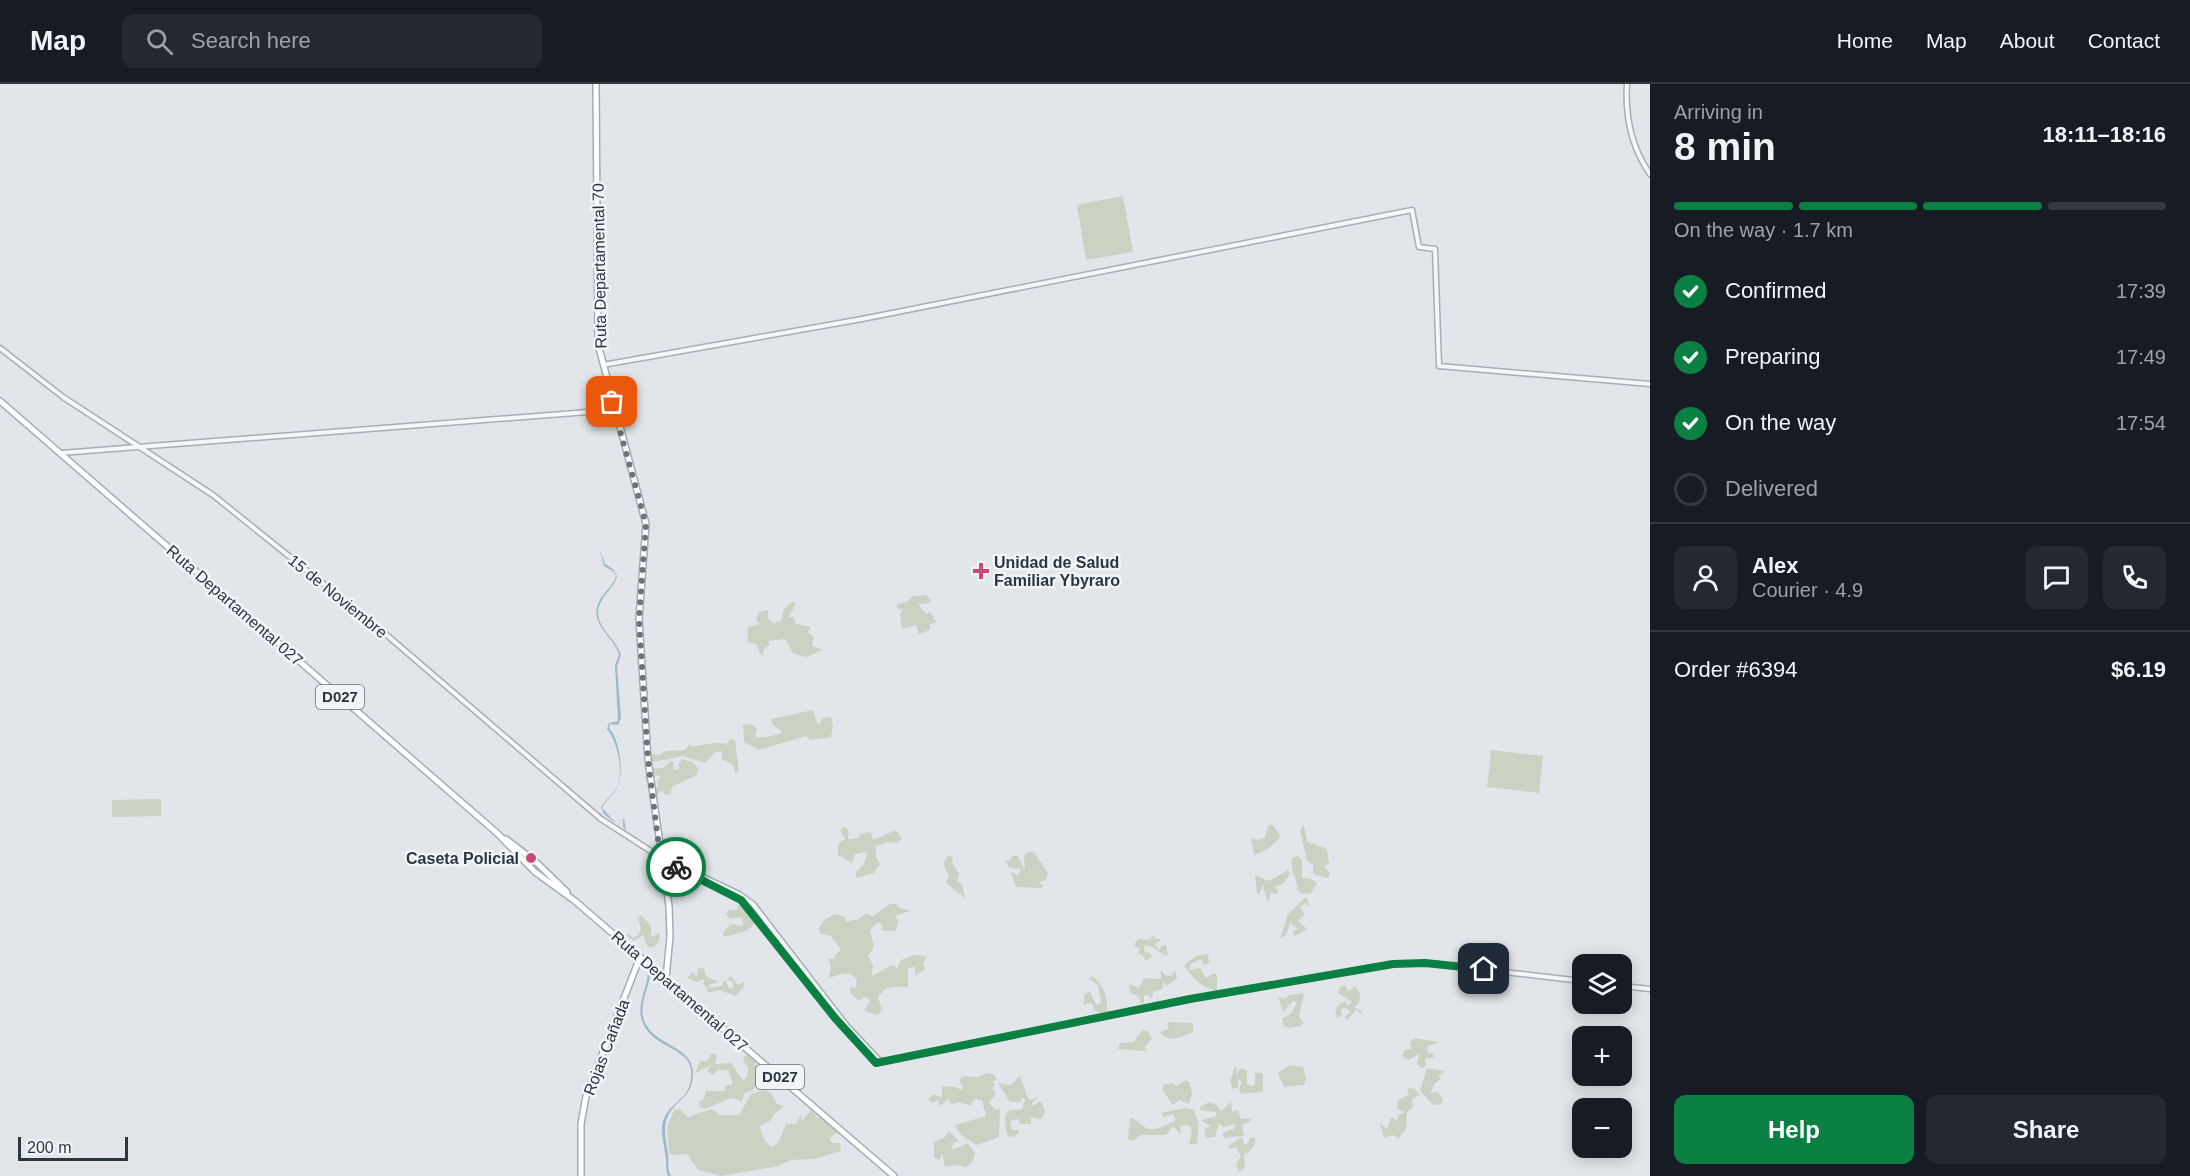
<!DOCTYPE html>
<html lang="en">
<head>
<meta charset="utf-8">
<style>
	body { margin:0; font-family:Arial,sans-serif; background:#242831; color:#f1f3f6; height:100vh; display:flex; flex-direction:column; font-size:22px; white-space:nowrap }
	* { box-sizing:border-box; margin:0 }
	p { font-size:20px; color:#9ea1a6 }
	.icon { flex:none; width:33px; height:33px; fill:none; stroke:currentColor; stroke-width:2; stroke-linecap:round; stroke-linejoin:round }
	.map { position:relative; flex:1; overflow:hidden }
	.details { display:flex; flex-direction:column; background:#171b24; width:540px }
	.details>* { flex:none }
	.buttons { position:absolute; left:1572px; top:870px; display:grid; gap:12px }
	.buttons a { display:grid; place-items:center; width:60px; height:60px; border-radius:12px; background:#171b24; box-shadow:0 3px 15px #0003; font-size:30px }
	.scale { position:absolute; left:18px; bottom:15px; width:110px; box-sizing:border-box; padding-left:6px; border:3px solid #2a3741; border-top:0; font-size:16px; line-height:21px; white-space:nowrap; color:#2a3741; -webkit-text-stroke:4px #f1f5f7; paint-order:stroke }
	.pin { position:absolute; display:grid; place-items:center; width:51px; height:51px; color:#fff; margin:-26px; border-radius:12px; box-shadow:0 3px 9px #0006 }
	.courier { position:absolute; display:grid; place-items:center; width:60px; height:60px; margin:-30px; border:4px solid #0b8043; border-radius:50%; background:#fff; color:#222; box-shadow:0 2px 8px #0007 }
	.headline em { font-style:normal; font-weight:700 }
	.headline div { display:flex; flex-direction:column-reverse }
	.headline { display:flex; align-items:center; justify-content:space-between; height:102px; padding:0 24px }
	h1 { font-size:39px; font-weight:700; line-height:45px }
	.bar { display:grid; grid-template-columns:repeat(4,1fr); gap:9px 6px; align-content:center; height:72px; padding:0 24px }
	.bar i { height:8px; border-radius:4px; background:#363941 }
	.bar .active { background:#0b8043 }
	.bar p { grid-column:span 4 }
	.line { display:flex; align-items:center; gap:15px; padding:0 24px; border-top:2px solid #363941 }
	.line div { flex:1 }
	.round { display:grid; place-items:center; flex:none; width:63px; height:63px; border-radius:12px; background:#242831 }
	ol { padding:0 24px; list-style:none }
	li { display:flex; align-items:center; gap:18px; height:66px }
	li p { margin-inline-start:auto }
	li .icon { padding:6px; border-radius:50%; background:#0b8043; color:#fff; stroke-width:4 }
	li:last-child { color:#9ea1a6 }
	li i { width:33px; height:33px; border:3px solid #363941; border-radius:50% }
	.button { display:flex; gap:12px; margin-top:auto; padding:12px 24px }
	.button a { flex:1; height:69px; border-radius:12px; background:#0b8043; color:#fff; font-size:24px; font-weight:700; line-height:69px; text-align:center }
	.button a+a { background:#242831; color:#f1f3f6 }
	header { display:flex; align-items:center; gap:36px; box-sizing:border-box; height:84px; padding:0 30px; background:#171b24; border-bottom:2px solid #363941 }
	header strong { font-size:28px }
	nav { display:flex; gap:33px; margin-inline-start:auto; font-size:21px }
	.search { width:420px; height:54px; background:#242831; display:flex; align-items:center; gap:15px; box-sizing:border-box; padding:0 21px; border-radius:12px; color:#9ea1a6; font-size:22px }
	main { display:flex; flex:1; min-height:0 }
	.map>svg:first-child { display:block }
	.green { fill:#cad3c3 }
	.water { fill:#9ebac9 }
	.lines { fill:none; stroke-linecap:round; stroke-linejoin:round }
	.minor-casing { stroke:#a7aeb4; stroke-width:7 }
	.major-casing { stroke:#a1adb5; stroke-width:8 }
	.minor { stroke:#f4f6f8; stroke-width:4 }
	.major { stroke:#fff; stroke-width:5 }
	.done { stroke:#6a747c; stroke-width:6; stroke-dasharray:0 10.8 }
	.route { stroke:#0b8043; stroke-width:8 }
	.poi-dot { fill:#cb4a75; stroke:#f1f5f7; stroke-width:2 }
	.labels { text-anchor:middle; stroke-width:5; stroke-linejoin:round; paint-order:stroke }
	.shield { fill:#f1f5f7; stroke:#667078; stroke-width:1.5 }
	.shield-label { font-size:15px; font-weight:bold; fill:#2a3741 }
	.street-label { font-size:16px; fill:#2a3741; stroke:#f1f5f7 }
	.poi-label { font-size:16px; font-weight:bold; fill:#2a3741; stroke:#f1f5f7; text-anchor:start }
</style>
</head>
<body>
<header>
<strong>Map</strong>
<div class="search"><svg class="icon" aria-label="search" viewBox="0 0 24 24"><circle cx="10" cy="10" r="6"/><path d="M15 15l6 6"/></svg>Search here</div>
<nav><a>Home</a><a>Map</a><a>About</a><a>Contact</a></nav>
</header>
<main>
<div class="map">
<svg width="1650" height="1092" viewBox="0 0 1650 1092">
	<rect width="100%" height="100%" fill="#e2e6ea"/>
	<!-- green -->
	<path class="green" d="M1123 112 1133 168 1086 176 1077 121Z
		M926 511 931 516 929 519 918 520 926 530 930 528 936 538 930 540V546L919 550 916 541 902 545 900 530 903 527 897 524V520L909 517 912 512Z
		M792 518 796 519 789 533H794L796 540 811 543 808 548 814 553 812 562 823 566 806 573 793 569 785 555 768 557 770 561 764 565 762 573 756 560 747 558 748 543 759 540 756 536 759 528 768 526V535L774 539 781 537 784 525Z
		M813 626 818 641 823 634 831 633 833 641 831 653 810 656 806 652 759 666 744 658 743 640 754 641 757 646 755 653C762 654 777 652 783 648L773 641 771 635Z
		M730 655 735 656 739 689 735 688 733 681 722 675V667L715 668 705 679 683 672 648 679V669L659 671 666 667 685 666 690 660 691 663C702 661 715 657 727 660Z
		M1491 666 1543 672 1539 709 1487 703Z
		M682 675 693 678 698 685 697 691 672 703 670 711 664 710 663 706 652 715 647 704 658 703 657 696 661 693 657 691 648 699 645 697 646 685 663 684 671 677 674 678 673 684 676 686 680 684 678 681Z
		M161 715V732L112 733V716Z
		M1272 740 1281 753 1268 765 1254 771 1251 754 1258 756 1265 753 1268 742Z
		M1304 741 1307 758 1327 765 1329 780 1324 782 1330 789 1328 794 1313 790V781L1307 777 1300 746Z
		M845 743 849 747 848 755 859 754 860 750 871 748 873 756 896 746 902 755 897 759 888 758 876 762V773L880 780 874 789 856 794V788L863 781 867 771 865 768 855 770 852 779 838 771V760L845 755 840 746Z
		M1028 768H1034L1048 789 1046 796 1039 798 1043 802 1041 804 1016 803 1011 790 1013 788 1018 792 1021 785 1009 784 1005 776 1010 777 1012 772 1017 771 1025 786 1024 772Z
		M948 772 953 773 952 778 959 790 957 797 962 800 965 814 946 799 949 792 943 780Z
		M1298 772 1302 776V794L1311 795 1317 799 1310 810 1300 809 1297 805C1298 793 1289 786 1292 774Z
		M1288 786 1290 790 1283 800 1276 802 1278 810 1270 809V814L1267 817 1263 801 1259 810H1257L1255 791 1269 797Z
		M1306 813 1310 823 1305 819 1300 823 1305 831 1300 834 1299 838 1307 845 1295 852 1292 847 1298 845 1290 839 1286 851 1280 855 1288 830Z
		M890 820H897L898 823 910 827 895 832 899 837 895 847H883L881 845 883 842 878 838 870 846 874 863 868 872 873 881 872 892 892 881 897 884 901 876 914 871 927 872 923 880 925 885 915 892V883L908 884V903C895 903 887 900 878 913L882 926 877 931 864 927 870 916 865 913 859 916C854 913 849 910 850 903L856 904 857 895C847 885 841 891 829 894L831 881 828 875 836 874 835 871 841 866 830 851 820 850 819 844 824 836 836 830 845 833 846 838 859 835 867 829 872 833Z
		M737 821 747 824 756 835C751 849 739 849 723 853L724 847 731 840 743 842 742 833 730 835 726 831 729 826H737Z
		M641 831 651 842V853L660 849 659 858 652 864 647 862 643 851 634 857 626 851 629 850 633 854 638 851 641 845 638 834Z
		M1154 851 1155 855H1162L1155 860 1159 866 1162 861H1166L1168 870 1166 872C1160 869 1153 862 1145 861L1144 868 1150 869 1152 873 1145 877 1144 872 1138 869 1140 864 1135 863V859L1139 855 1149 856Z
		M1208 870 1209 879 1204 881 1201 875 1191 880 1189 886 1200 884 1206 894 1214 889 1217 891V907C1201 904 1191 892 1184 881L1196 872Z
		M703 883 706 892 718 898 709 901V904L721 902 725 896 729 904H733V898L727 895 731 892 738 901 744 898V902L736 912 719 906 708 909 707 903 703 901 704 895 697 898 687 894 693 888 697 893 698 885Z
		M1161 886 1165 891 1171 892 1175 886 1177 894 1167 902 1163 898V905L1153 908 1152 915 1148 911 1144 912V919L1141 920 1139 913 1130 908 1129 900 1139 904 1144 894 1161 895Z
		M1093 892C1103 902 1108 911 1107 927L1103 930 1093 926 1094 922 1090 919 1083 921 1085 910 1090 907 1096 921 1101 919 1098 901 1089 895Z
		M1345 901 1348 907 1355 902 1360 909 1359 919 1354 924 1362 927 1361 930 1356 926 1347 936 1344 933 1350 929 1347 924 1341 925 1342 931 1338 934 1335 929 1338 921 1345 917 1348 921 1352 918 1338 909 1340 903Z
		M1304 909 1299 933 1304 938 1301 942 1289 944 1283 941 1282 934 1291 930 1297 918 1293 917 1283 928 1278 912 1284 915 1289 911Z
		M1170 938 1193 939V948C1182 952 1169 961 1160 948L1169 945 1167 939Z
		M1142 946 1148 947 1152 955 1145 962 1146 967 1118 965 1120 959 1134 958Z
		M1414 954 1439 958 1427 962 1428 969H1433L1434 973 1425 975 1426 981 1422 984 1417 980 1419 970 1408 976 1402 972 1405 965H1411L1410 959Z
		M712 969 717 971 715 980 731 979 743 996 747 993 748 984 743 976 744 972 753 971 756 981 763 982V988L757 991 761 993 753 1006 745 1009 742 1017 731 1014 705 1025 700 1023 699 1017 703 1016 706 1007H725V1002L733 1000 728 986H718L713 991 707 987 711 981 695 989 700 977H707Z
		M1290 981 1303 983 1306 995 1304 1001 1284 1003 1278 989Z
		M1235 983 1237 985 1236 990 1241 984 1247 986V1000L1252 1002 1255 1000V989H1263V1008L1241 1010 1239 1005 1242 998 1238 995V1003L1233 1005 1230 997Z
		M1427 984 1445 987 1438 992 1441 995 1435 999 1430 1010 1436 1007 1443 1014 1441 1020 1433 1021 1420 1007Z
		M987 989 993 990 997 995 992 998 995 1000 992 1004 996 1009 989 1019 995 1026 1000 1025 999 1053 977 1061 961 1051 955 1041 986 1032 982 1016 974 1015 971 1022 960 1018 951 1020 948 1015 940 1022 938 1016 932 1019 928 1015 934 1010 942 1014V1002L956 1003 961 1006 963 1003 959 996 963 992 977 993Z
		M1020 992 1028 1014 1030 1016 1039 1013 1031 1020 1033 1022 1040 1017C1044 1023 1048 1029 1041 1035L1031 1033V1040H1020L1018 1035 1012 1036 1010 1041 1013 1046H1019V1049L1014 1053 1008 1052C1005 1044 1004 1034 1007 1027L1022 1025 1025 1015 1022 1013 1020 1018H1010L998 999 1011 1001Z
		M1186 996 1190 999 1192 1010 1189 1020 1180 1016 1173 1021 1163 1007V1001L1172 999 1176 1002Z
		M1407 1004 1415 1005 1420 1011 1412 1015 1413 1024 1407 1028 1406 1045 1398 1055 1393 1051 1384 1054 1380 1039 1387 1045 1391 1033 1397 1036 1399 1031 1405 1028 1397 1025 1398 1016 1409 1011Z
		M764 1006 771 1009 777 1020 784 1022 774 1030 771 1036 760 1042C762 1052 763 1057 772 1063L778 1059 786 1040H796L801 1030 802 1037 811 1026 818 1034 823 1032 827 1040 837 1039 840 1046 830 1054 832 1059H840L841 1067 814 1075 790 1076 779 1082 721 1092 698 1086 687 1070 672 1071 669 1068 667 1043 674 1026 680 1025 688 1033 712 1025 720 1031H739L751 1010Z
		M1209 1018 1216 1020 1221 1027 1231 1018 1232 1027 1238 1026 1241 1035 1252 1034 1249 1038 1242 1040 1244 1052 1224 1054 1222 1051 1226 1047 1234 1045 1235 1040 1223 1043 1219 1039 1215 1053 1206 1054 1204 1045 1211 1042 1203 1038V1035L1215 1033 1217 1028 1200 1026V1023Z
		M1185 1024 1194 1026 1199 1040 1197 1060H1189L1192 1046 1189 1041 1180 1042 1181 1051 1173 1042 1166 1051H1141L1133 1057 1128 1055 1130 1034C1137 1035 1137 1038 1143 1042 1155 1050 1166 1040 1176 1036L1173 1030 1164 1033 1161 1029Z
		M949 1047 959 1057 953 1059 952 1066 968 1059 975 1070 973 1077 966 1084 960 1081 945 1083 942 1069 940 1076 934 1074V1058L944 1054Z
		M1251 1053 1255 1054C1256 1062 1251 1068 1244 1070L1245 1084 1239 1088 1236 1080 1241 1073 1236 1063 1230 1065 1228 1062 1240 1054 1243 1055 1244 1061 1247 1060Z"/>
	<!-- water -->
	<path class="water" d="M599 463 605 480 613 485 617 492C615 503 604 509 600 520 591 541 616 553 621 571L617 582 621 634 618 641 610 640 609 644C620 655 625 692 616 706 612 713 605 716 602 724L615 738 624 735 626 746 623 743V736L614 738 604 730 601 723C605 716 612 712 616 705 625 691 617 656 607 645L609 639 618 637 615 581 619 571C614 552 590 542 598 520 602 509 613 503 616 492L614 488 604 482Z
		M648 887 651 888C649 902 640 919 643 933 650 962 692 960 693 988 693 1015 675 1015 667 1034 663 1045 666 1058 668 1070 669 1078 667 1085 671 1092H668C665 1084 667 1078 665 1069 664 1060 660 1046 663 1037 670 1016 693 1017 691 987 690 963 652 965 642 937 636 921 648 903 648 887Z"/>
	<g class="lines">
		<defs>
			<path id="minor" d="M1627 0C1625 33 1631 63 1650 90
				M0 264 63 313 213 411 382 547 601 735 671 780 741 816 835 934 876 979 1190 915 1393 880 1425 879 1582 897
				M603 281 862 235 1412 126 1419 163 1435 165 1439 282 1650 300
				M61 369 614 326
				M665 775 739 810 753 820 847 942 880 977
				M1622 902 1650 905"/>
			<path id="major" d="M596 0 598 260 646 440 639 535 648 676 669 822 670 852 666 895
				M0 317 497 749 535 788 575 817 894 1092
				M506 755 537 779 567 808
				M581 1092V1040L586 1012 640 873"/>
		</defs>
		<!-- minor casing -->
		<use href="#minor" class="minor-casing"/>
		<!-- major casing -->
		<use href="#major" class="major-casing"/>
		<!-- minor -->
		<use href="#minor" class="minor"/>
		<!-- major -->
		<use href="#major" class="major"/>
	</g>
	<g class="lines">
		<!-- done -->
		<path class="done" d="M612 318 646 440 639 535 648 676 660 771 676 783"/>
		<!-- route -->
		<path class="route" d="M676 783 741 816 835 934 876 979 1190 915 1393 880 1425 879 1484 885"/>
	</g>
	<!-- markers -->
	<g class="poi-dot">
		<path d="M978 478h6v6h6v6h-6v6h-6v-6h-6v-6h6z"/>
		<circle cx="531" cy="774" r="6"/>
	</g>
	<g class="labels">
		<!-- shield labels -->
		<g class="shield">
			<rect x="316" y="601" width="48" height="24" rx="4.5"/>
			<rect x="756" y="981" width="48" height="24" rx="4.5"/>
		</g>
		<g class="shield-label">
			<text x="340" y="618">D027</text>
			<text x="780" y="998">D027</text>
		</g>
		<!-- street labels -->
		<g class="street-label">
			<text transform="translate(599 182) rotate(-91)" y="6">Ruta Departamental 70</text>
			<text transform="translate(338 512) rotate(39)" y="6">15 de Noviembre</text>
			<text transform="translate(235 521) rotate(41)" y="6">Ruta Departamental 027</text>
			<text transform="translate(680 907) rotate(41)" y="6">Ruta Departamental 027</text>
			<text transform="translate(606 963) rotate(-69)" y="6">Rojas Cañada</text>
		</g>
		<!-- poi labels -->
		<g class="poi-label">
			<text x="994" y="484">Unidad de Salud<tspan x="994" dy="18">Familiar Ybyraro</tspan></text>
			<text x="519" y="780" text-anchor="end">Caseta Policial</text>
		</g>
	</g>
</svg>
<div class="buttons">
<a><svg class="icon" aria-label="layers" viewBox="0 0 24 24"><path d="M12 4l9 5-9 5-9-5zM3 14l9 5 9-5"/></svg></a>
<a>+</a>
<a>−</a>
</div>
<div class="scale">200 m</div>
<div class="pin" style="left:612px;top:318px;background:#ea580c"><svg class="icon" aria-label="bag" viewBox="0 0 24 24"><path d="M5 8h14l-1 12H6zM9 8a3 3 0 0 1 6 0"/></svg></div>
<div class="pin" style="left:1484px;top:885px;background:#1f2937"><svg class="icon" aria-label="home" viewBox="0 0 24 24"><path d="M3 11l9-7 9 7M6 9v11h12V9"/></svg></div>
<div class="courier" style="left:676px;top:783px"><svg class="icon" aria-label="bike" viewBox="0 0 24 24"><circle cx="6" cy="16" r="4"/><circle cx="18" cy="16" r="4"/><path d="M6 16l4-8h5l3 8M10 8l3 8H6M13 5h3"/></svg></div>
</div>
<section class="details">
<div class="headline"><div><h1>8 min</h1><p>Arriving in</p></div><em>18:11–18:16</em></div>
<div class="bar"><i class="active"></i><i class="active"></i><i class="active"></i><i></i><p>On the way · 1.7 km</p></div>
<ol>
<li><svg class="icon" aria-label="check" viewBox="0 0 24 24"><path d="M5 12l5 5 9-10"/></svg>Confirmed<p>17:39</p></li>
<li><svg class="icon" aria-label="check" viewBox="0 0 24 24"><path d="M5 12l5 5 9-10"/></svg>Preparing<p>17:49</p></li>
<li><svg class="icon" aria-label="check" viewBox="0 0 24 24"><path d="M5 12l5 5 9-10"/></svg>On the way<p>17:54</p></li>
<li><i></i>Delivered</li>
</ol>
<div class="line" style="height:108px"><a class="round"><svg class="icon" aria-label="person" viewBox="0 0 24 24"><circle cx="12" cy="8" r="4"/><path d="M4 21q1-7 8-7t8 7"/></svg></a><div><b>Alex</b><p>Courier · 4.9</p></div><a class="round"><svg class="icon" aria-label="chat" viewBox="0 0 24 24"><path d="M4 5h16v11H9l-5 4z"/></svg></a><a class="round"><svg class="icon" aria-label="phone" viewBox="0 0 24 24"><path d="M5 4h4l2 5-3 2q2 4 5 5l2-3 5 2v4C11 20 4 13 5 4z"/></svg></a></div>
<div class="line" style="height:78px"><div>Order #6394</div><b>$6.19</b></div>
<div class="button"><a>Help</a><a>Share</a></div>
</section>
</main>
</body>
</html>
